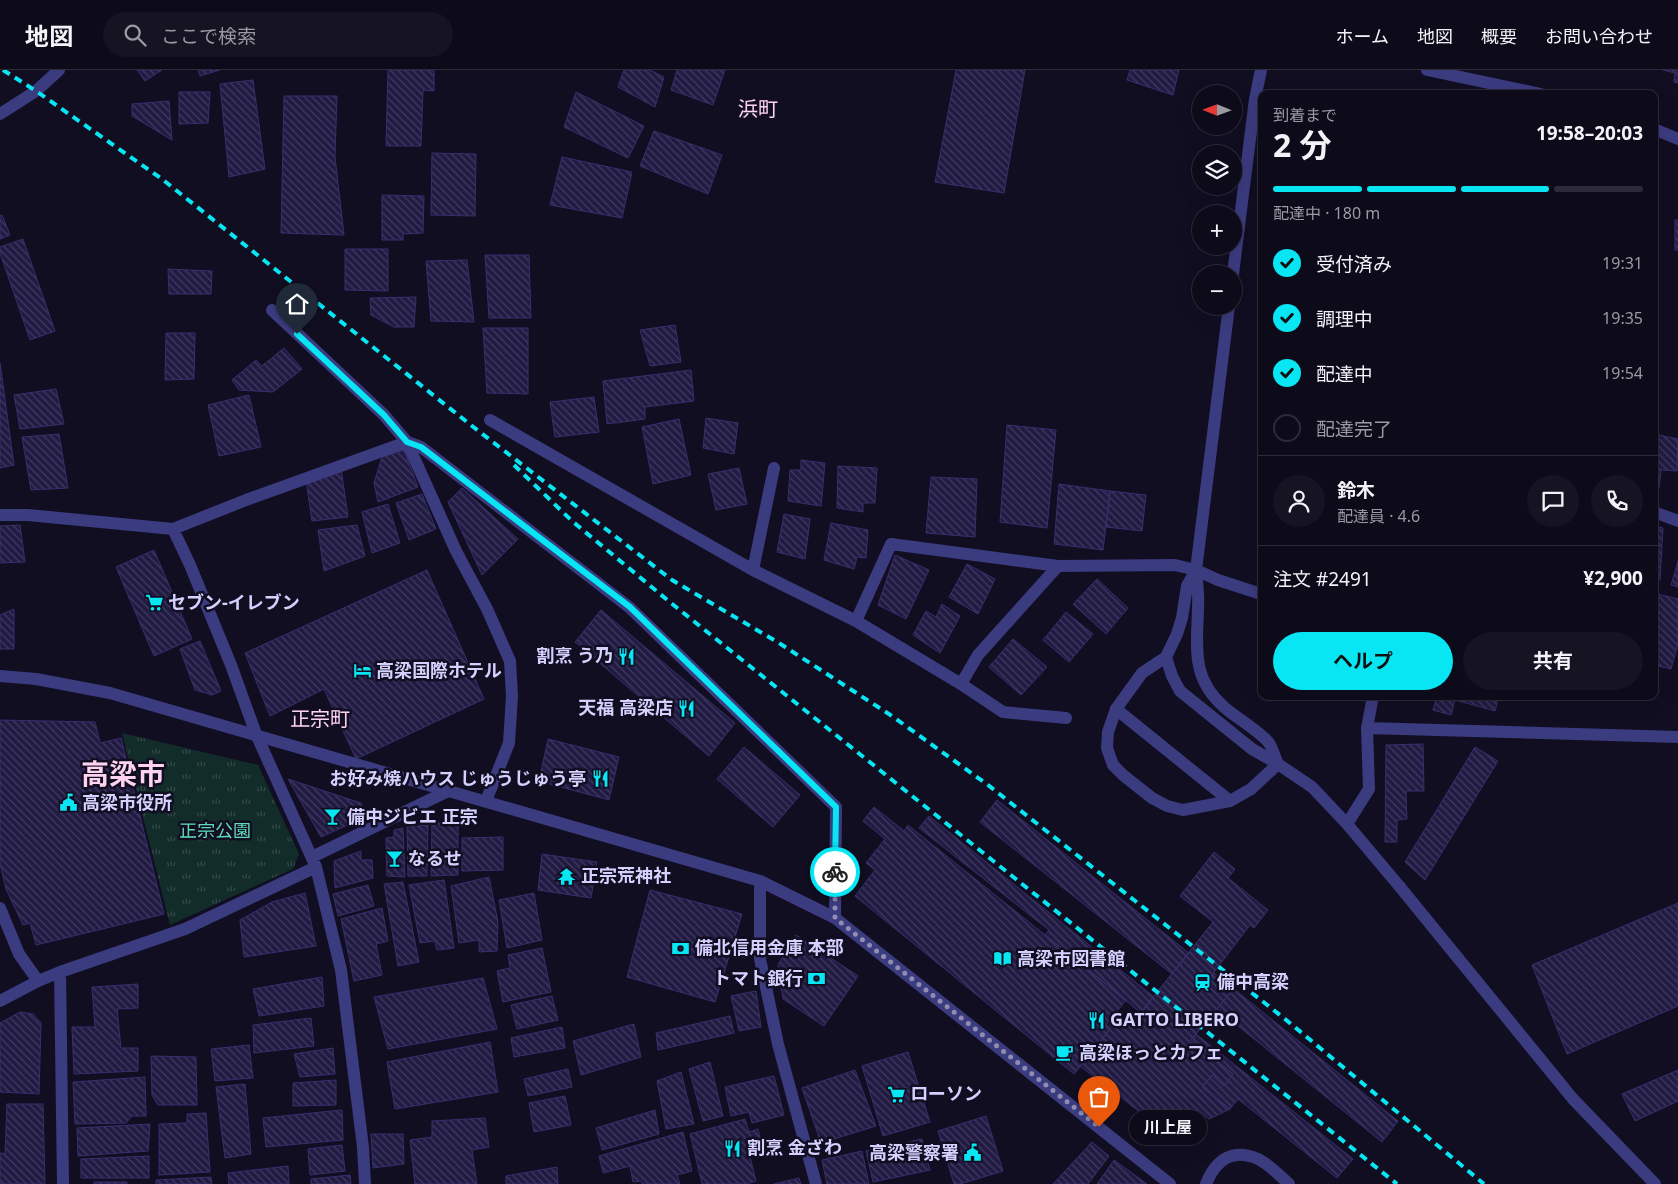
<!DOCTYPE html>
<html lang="ja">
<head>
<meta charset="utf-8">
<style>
	body { margin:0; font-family:"Noto Sans","Noto Sans JP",sans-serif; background:#161323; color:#f1f3f6; height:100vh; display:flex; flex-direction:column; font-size:19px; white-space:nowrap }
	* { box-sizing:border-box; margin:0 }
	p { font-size:16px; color:#9a9aa2 }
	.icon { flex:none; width:28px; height:28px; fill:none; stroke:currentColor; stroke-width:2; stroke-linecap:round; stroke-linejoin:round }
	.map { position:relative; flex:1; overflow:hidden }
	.sheet { position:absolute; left:1258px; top:20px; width:400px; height:610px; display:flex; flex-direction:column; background:#0d0a1a; border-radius:10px; box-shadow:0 5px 20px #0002,0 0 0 1px #2d2b39 }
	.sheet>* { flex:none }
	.needle { width:32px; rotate:271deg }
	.tools { position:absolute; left:1192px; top:15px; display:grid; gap:10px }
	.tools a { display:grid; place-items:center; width:50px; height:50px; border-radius:50%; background:#0d0a1a; box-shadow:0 5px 20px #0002,0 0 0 1px #2d2b39; font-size:25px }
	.pin { position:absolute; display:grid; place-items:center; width:42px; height:42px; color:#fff; margin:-51px -21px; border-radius:50% 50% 50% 0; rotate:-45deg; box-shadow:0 0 5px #0007 }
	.pin .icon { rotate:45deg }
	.courier { position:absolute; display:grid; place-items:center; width:50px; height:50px; margin:-25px; border:4px solid #08e5f3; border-radius:50%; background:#fff; color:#222; box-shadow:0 1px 6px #0007 }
	.bubble { position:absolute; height:35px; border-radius:18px; background:#0d0a1a; box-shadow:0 5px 20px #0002,0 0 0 1px #2d2b39; font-size:16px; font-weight:700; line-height:35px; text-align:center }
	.head em { font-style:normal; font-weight:700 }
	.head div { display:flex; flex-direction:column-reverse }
	.head { display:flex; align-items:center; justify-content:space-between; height:85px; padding:0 15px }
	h1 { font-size:32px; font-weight:700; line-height:38px }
	.bar { display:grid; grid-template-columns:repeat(4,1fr); gap:8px 5px; align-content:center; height:60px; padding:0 15px }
	.bar i { height:6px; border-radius:4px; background:#2d2b39 }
	.bar .selected { background:#08e5f3 }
	.bar p { grid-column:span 4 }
	.line { display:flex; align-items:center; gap:12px; padding:0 15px; border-top:1px solid #2d2b39 }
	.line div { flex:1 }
	.round { display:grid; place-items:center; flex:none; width:52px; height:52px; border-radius:26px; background:#161323 }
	ol { padding:0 15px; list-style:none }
	li { display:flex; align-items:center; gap:15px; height:55px }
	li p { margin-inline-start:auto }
	li .icon { padding:5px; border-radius:50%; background:#08e5f3; color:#111; stroke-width:4 }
	li:last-child { color:#9a9aa2 }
	li i { width:28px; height:28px; border:2px solid #2d2b39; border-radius:50% }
	.action { display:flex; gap:10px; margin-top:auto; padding:10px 15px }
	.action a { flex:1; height:58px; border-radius:30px; background:#08e5f3; color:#111; font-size:20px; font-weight:700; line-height:58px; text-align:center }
	.action a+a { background:#161323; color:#f1f3f6 }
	header { display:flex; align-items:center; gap:30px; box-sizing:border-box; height:70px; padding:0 25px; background:#0d0a1a; border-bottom:1px solid #2d2b39 }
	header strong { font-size:24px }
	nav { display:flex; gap:28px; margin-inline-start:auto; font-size:18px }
	.search { width:350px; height:45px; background:#161323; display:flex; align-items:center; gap:12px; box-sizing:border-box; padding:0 18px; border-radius:28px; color:#9a9aa2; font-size:19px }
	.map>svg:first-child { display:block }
	.grass { fill:url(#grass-tufts) }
	.building { fill:url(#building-back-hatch); stroke:#382e6e }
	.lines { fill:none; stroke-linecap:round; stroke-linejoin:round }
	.service { stroke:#3b3b80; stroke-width:12 }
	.minor { stroke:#3b3b80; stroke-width:12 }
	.tertiary { stroke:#3b3b80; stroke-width:12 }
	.rail { stroke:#08e5f3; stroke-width:4; stroke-dasharray:8 6; stroke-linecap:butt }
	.done { stroke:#908db1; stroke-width:5; stroke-dasharray:0 9 }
	.route { stroke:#08e5f3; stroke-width:6 }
	.labels { text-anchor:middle; stroke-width:5; stroke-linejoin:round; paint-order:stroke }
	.poi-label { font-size:18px; font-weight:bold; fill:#d4d1fe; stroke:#110e22; text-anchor:start }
	.park-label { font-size:18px; fill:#5fdbb7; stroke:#110e22 }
	.quarter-label { font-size:20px; fill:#fed3f0; stroke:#110e22 }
	.town-label { font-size:28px; font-weight:bold; fill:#fed3f0; stroke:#110e22 }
</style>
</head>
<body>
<header>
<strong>地図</strong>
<div class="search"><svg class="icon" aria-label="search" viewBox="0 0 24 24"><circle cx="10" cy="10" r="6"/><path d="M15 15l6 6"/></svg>ここで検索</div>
<nav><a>ホーム</a><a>地図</a><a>概要</a><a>お問い合わせ</a></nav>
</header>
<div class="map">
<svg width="1678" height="1114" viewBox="0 0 1678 1114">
	<defs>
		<pattern id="grass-tufts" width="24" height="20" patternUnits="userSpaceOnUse" patternTransform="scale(1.25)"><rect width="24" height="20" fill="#122c2a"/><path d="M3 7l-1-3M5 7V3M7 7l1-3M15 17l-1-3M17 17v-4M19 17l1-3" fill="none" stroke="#344a4a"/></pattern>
		<pattern id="building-back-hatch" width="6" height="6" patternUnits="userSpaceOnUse" patternTransform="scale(1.25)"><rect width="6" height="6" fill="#211b43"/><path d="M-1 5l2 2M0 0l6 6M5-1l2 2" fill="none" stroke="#403b5f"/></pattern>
	</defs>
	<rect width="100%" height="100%" fill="#110e22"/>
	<!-- grass -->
	<path class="grass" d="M122 663 258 695 299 784 293 799 170 855Z"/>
	<!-- building -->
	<path class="building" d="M137 0H162L145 11Z
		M198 0H220L200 6Z
		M388 0H434V21L423 20 421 76H386Z
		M624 0H650L664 7 655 37 618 17Z
		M677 0H725L713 35 671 20Z
		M956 0H1025L1004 123 935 112Z
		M1130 0H1179L1173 25 1127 10Z
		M1663 0H1678V13L1674 12 1675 3Z
		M253 10 265 99 229 107 220 14Z
		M179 22H210L208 53 179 54Z
		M576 22 644 56 628 88 564 57Z
		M284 26H337L335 87 344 165 281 163Z
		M169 31 172 70 132 46V34Z
		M654 61 722 85 708 124 640 96Z
		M1654 69H1658V91L1654 90Z
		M432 83 476 84 475 146 431 145Z
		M562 87 632 102 622 148 550 135Z
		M382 125 424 126 423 163 403 164V170H382Z
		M2 145 10 165 0 169V146Z
		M1654 145H1658V171H1654Z
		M1675 150H1678V180H1675Z
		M23 169 55 261 30 270 0 183V177Z
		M345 179H388V221L345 220Z
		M485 185H529L531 248H489Z
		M467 190 474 252 431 251 426 191Z
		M168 199 212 201 211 224H169Z
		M416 227 414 257H394L371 245 370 228Z
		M675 255 681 292 650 296 640 260Z
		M483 258H528V324L487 323Z
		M166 263H195L194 309 165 310Z
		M284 278 302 299 273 322 239 320 232 310 256 290 262 296Z
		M0 293 14 395 0 398Z
		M691 300 694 331 645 337V349L607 354 603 311Z
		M56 319 64 354 20 359 14 325Z
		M249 325 261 377 219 386 208 335Z
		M594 327 599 362 555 367 550 332Z
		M706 348 738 353 734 384 703 378Z
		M679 349 691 405 653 414 642 357Z
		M1007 355 1056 360 1047 458 1000 452Z
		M59 364 68 418 31 420 22 367Z
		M1654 364 1678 369 1677 401 1661 400 1659 418 1654 417Z
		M404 380 418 417 378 432 374 413 382 387Z
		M801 390 825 393 821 436 788 431 790 400H801Z
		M838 396 877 398 875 433H863V442L837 438Z
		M341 398 348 447 312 451 306 410Z
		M739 398 747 434 716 440 708 404Z
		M931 407 977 409 975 467 926 463Z
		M1059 414 1110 421 1103 480 1054 474Z
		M462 418 518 469 482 505 448 432Z
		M1110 421 1146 425 1142 461 1106 457Z
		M422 424 436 459 409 470 396 433Z
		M388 434 400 473 372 483 362 442Z
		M784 444 810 449 805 489 777 482Z
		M831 453 868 460 866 488 857 487 854 499 824 490Z
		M20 455 25 492 0 493V456Z
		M357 455 365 486 324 501 318 460Z
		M1654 456 1663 458 1660 510 1654 509Z
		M154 480 192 569 154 586 116 497Z
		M895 485 929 500 906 549 878 535Z
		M1678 491V517L1671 515Z
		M967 494 995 509 978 544 949 527Z
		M427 500 484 629 356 689 324 619 270 646 245 583Z
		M1097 509 1128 538 1106 564 1073 534Z
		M1654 523 1678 529V574L1671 599 1654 595Z
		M942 534 960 546 940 583 913 565 926 541 936 547Z
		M14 539V579H0V545Z
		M601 540 735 653 709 686 575 572Z
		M1066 542 1093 564 1069 592 1043 570Z
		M1013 569 1047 597 1021 625 989 597Z
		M200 571 221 621 212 625 195 620 180 579Z
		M1437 626H1499L1495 641 1455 630 1451 645 1433 640Z
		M0 650 95 652 100 673 121 668 164 844 36 875 30 853 23 855 6 819 0 794Z
		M548 669 619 687 609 730 539 711Z
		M1423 674 1424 721H1406L1407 749 1397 750V772H1385L1386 675Z
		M744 677 800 725 773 757 717 709Z
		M1475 677 1498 691 1425 810 1405 792Z
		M288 709 361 733 368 746 321 767Z
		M997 730 1189 883 1172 904 980 752Z
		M874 737 904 761 908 755 1126 930 1106 955 1110 959 1074 1004 855 826 875 800 866 793 885 769 863 751Z
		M929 746 1154 927 1141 943 1045 865 1049 860 919 758Z
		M432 753H458V805L431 806Z
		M428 755 427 806H408L407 757Z
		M403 758 405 807 387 806 386 768 394 767V760Z
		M503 767V800L462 801V768Z
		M361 781V790H372L373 808 335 818 334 791Z
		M1214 782 1235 799 1228 808 1268 840 1254 858 1250 855 1211 906 1231 922 1191 970 1233 1004 1224 1016 1212 1005 1202 1017 1230 1039 1209 1049 1198 1040 1175 1069 1080 996 1110 959 1108 957 1118 945 1132 957 1140 948 1138 946 1213 852 1180 826Z
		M542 784 597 792 591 828 538 820Z
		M489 807 498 852 497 881 479 882V870L459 873 451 816Z
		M444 810 454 878 437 880 435 871 420 873 409 815Z
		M403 812 419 892 398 896 384 814Z
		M368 815 374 836 338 846 333 824Z
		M650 820 742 844 715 932 627 907Z
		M305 823 316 876 244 887 240 850 272 832Z
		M534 823 542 870 507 878 499 830Z
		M1678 833V936L1567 984 1532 895Z
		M382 838 388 871 376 874 382 905 354 911 341 849Z
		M796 865 858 906 824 956 783 929 778 895Z
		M542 878 551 922 503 932 497 901 510 898 508 885Z
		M1214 903 1398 1051 1382 1072 1217 939 1231 922 1211 906Z
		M322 907 324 936 259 946 253 919Z
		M483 908 497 959 388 979 374 927Z
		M138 914V938L117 939 121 978H138V1001L74 1004 72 957H95L92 917Z
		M756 921 761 957 739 961 731 926Z
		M552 926 558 950 517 959 511 935Z
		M20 942 33 944 41 953 39 1024 0 1022V953Z
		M730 946 734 963 658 980 656 963Z
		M311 948 314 976 254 983 253 955Z
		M634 954 641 987 581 1005 573 971Z
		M562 957 565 978 514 987 511 968Z
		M1196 964 1353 1089 1337 1108 1238 1029 1230 1039 1202 1017 1212 1005 1224 1016 1233 1004 1191 970Z
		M490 972 498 1022 395 1039 387 992Z
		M249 975 253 1008 215 1011 211 979Z
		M333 978 335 1004 300 1007 294 984Z
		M908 982 930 1052 883 1066 862 996Z
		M151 986 196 987 197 1035H158L152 1025Z
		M710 992 723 1046 703 1051 689 999Z
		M568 999 572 1017 528 1026 524 1009Z
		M855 1000 876 1056 821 1073 802 1018Z
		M1678 1000V1031L1635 1051 1622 1024Z
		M681 1002 694 1054 666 1059 657 1011Z
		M774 1006 784 1045 752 1053 749 1042 731 1046 725 1017Z
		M145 1007 146 1046H132L126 1053 75 1054 73 1012Z
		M336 1010V1035L293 1036V1013Z
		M245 1014 251 1084 225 1088 216 1017Z
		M565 1026 571 1055 534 1062 529 1033Z
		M7 1034H43L45 1114H0V1083L5 1084Z
		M342 1040 343 1070 266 1077 263 1048Z
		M655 1040 659 1064 602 1080 596 1058Z
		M206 1043 210 1102 159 1105V1054L187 1053V1044Z
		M986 1046 1003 1101 960 1114H954L938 1061Z
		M485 1048 489 1077 472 1080 477 1114H415L410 1070 432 1067V1051Z
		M745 1049 749 1062 758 1059 762 1075 748 1079 756 1111 746 1114H702L690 1064Z
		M150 1054 148 1081 78 1086 77 1058Z
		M683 1062 692 1101 677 1105 680 1114H642L641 1111 633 1112 630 1096 603 1103 599 1086Z
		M371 1064H403L404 1094 373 1098Z
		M922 1069 930 1100 873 1112 866 1081Z
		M1092 1072 1109 1086 1088 1114H1053Z
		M342 1075 345 1101 310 1105 308 1079Z
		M862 1081 869 1114H827L822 1090Z
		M149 1086V1108H81V1089Z
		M1114 1090 1147 1114H1097Z
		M288 1096 289 1114H229L228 1103Z
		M557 1097 558 1114H506V1106Z
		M350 1105 351 1114H311V1109Z
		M211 1107 212 1114H156V1110Z
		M799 1108 801 1114H774Z
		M94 1112H127V1114H94Z"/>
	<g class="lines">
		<!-- service -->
		<path class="service" d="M1116 639 1230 731"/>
		<!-- minor -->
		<path class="minor" d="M0 44 36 21 59 0
			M272 240 384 345 407 372 456 481 487 539 510 591 512 626 509 673 486 731
			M490 350 753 500
			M774 398 753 500 856 551 961 614 1003 642 1066 648
			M1654 442 1678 451
			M0 445H28L173 459 246 430 407 372 421 377 629 537 836 737 835 848
			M173 459 190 495 231 595 256 664 316 797 341 900 363 1077 365 1114
			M1196 500 1187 516 1182 548 1177 564 1166 587 1142 603 1116 639 1108 662 1107 678 1113 695 1123 705 1152 728 1167 736 1183 740 1230 731 1251 719 1278 694
			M1196 500C1197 512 1199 525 1198 538 1197 578 1191 608 1224 637 1235 647 1262 663 1269 673 1273 679 1275 688 1278 694
			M856 551 891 474 1058 496 1175 495 1196 500 1218 510 1261 524
			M1166 587 1172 606 1180 621 1252 679 1278 694
			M961 614 978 585 1058 496
			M1373 626 1367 658 1678 667
			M1347 754 1369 719 1367 658
			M312 787 448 721
			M760 811V889L778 974 816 1114
			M1400 817 1573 1029 1655 1114
			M60 902 63 1114
			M0 931 38 911 60 902 185 859 316 797
			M1206 1114C1216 1089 1233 1078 1258 1089 1269 1094 1280 1106 1289 1114"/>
		<!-- tertiary -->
		<path class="tertiary" d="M1427 0 1541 24
			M1654 59 1678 69
			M1233 204 1255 29 1261 0
			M1196 500 1229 236
			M0 606 36 609 110 623 760 811 835 848 1170 1114
			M1278 694 1312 717 1347 754 1400 817
			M0 838 19 884 38 911"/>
		<!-- rail -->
		<path class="rail" d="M3 0 36 21 162 109 472 356 672 510 779 573 892 646 988 715 1285 949 1484 1114
			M514 395 572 451 671 533 1397 1114"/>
	</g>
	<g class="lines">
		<!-- done -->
		<path class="done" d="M835 802V848L1099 1057"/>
		<!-- route -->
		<path class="route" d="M297 264 384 345 407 372 421 377 630 537 836 737 835 802"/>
	</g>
	<!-- icons -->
	<defs>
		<symbol id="supermarket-bare" viewBox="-9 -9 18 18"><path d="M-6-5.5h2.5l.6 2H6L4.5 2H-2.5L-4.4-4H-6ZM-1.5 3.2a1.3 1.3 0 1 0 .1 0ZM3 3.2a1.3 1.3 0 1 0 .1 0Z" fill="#08e5f3" stroke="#110e22" stroke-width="2.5" paint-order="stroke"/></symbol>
		<symbol id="restaurant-bare" viewBox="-9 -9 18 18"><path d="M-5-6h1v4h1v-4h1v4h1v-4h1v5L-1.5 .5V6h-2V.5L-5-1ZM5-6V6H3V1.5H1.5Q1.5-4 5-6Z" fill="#08e5f3" stroke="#110e22" stroke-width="2.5" paint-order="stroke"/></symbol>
		<symbol id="hotel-bare" viewBox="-9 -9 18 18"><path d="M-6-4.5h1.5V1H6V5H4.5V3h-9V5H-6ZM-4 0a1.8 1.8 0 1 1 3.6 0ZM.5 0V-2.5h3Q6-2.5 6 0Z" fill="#08e5f3" stroke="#110e22" stroke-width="2.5" paint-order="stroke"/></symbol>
		<symbol id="civic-bare" viewBox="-9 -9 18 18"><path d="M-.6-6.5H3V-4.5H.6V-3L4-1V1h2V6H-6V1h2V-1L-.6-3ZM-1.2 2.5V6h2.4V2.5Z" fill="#08e5f3" stroke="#110e22" stroke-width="2.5" paint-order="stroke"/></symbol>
		<symbol id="bar-bare" viewBox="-9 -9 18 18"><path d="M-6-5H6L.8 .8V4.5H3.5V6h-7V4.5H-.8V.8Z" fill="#08e5f3" stroke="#110e22" stroke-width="2.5" paint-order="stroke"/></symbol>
		<symbol id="temple-bare" viewBox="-9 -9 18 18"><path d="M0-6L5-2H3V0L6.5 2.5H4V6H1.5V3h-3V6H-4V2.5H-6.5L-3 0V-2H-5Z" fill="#08e5f3" stroke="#110e22" stroke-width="2.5" paint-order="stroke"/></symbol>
		<symbol id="bank-bare" viewBox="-9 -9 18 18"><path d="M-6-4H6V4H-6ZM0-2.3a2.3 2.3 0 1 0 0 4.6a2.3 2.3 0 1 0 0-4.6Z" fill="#08e5f3" stroke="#110e22" stroke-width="2.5" paint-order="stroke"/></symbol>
		<symbol id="library-bare" viewBox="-9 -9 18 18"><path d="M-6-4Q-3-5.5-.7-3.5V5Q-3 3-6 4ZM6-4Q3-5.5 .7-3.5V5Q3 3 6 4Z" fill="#08e5f3" stroke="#110e22" stroke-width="2.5" paint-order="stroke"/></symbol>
		<symbol id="station-bare" viewBox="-9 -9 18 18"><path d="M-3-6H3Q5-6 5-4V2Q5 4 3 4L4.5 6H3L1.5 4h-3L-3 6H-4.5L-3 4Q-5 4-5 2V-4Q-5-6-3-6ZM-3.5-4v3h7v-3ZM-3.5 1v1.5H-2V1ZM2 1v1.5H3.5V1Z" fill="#08e5f3" stroke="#110e22" stroke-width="2.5" paint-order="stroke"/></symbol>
		<symbol id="cafe-bare" viewBox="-9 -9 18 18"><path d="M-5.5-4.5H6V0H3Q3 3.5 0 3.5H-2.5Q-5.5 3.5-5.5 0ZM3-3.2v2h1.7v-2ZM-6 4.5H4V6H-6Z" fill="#08e5f3" stroke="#110e22" stroke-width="2.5" paint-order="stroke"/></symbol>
	</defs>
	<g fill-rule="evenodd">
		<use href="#supermarket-bare" x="142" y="520" width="25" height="25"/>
		<use href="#restaurant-bare" x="614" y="574" width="25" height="25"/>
		<use href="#hotel-bare" x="350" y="588" width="25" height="25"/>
		<use href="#restaurant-bare" x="674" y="626" width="25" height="25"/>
		<use href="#restaurant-bare" x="588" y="696" width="25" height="25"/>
		<use href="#civic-bare" x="56" y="720" width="25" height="25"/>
		<use href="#bar-bare" x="320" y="734" width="25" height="25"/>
		<use href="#bar-bare" x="382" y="776" width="25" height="25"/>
		<use href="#temple-bare" x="554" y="794" width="25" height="25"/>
		<use href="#bank-bare" x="668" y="866" width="25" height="25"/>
		<use href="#library-bare" x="990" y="876" width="25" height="25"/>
		<use href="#bank-bare" x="804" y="896" width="25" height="25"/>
		<use href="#station-bare" x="1190" y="900" width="25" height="25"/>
		<use href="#restaurant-bare" x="1084" y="938" width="25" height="25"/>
		<use href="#cafe-bare" x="1052" y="970" width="25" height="25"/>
		<use href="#supermarket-bare" x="884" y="1012" width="25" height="25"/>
		<use href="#restaurant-bare" x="720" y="1066" width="25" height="25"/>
		<use href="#civic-bare" x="960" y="1070" width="25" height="25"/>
	</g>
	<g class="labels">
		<!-- poi labels -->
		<g class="poi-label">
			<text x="168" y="539">セブン-イレブン</text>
			<text x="613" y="592" text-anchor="end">割烹 う乃</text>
			<text x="376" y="607">高梁国際ホテル</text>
			<text x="673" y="644" text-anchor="end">天福 高梁店</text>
			<text x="586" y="715" text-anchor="end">お好み焼ハウス じゅうじゅう亭</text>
			<text x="82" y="739">高梁市役所</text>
			<text x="347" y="753">備中ジビエ 正宗</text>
			<text x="408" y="795">なるせ</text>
			<text x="581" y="812">正宗荒神社</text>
			<text x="695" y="884">備北信用金庫 本部</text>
			<text x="1017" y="895">高梁市図書館</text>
			<text x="803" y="915" text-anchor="end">トマト銀行</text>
			<text x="1217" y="918">備中高梁</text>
			<text x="1110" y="956">GATTO LIBERO</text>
			<text x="1079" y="989">高梁ほっとカフェ</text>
			<text x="910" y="1030">ローソン</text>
			<text x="747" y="1084">割烹 金ざわ</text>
			<text x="959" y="1089" text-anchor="end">高梁警察署</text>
		</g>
		<!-- park labels -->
		<g class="park-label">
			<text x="215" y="767">正宗公園</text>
		</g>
		<!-- quarter labels -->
		<g class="quarter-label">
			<text x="758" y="46">浜町</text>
			<text x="320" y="656">正宗町</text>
		</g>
		<!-- town labels -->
		<g class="town-label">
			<text x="123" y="714">高梁市</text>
		</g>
	</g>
</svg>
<div class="tools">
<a><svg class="needle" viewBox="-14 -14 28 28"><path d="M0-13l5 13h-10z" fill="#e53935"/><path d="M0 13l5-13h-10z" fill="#9a9aa2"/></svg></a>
<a><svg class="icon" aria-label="layers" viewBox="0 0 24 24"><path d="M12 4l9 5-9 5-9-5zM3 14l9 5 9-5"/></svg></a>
<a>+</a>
<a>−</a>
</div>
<div class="pin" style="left:1099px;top:1057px;background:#ea580c"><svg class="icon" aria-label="bag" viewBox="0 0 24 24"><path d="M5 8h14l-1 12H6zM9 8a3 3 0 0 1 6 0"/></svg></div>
<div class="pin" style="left:297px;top:264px;background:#1f2937"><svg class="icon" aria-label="home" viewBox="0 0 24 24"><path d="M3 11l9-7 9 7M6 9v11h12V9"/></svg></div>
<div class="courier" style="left:835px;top:802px"><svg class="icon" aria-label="bike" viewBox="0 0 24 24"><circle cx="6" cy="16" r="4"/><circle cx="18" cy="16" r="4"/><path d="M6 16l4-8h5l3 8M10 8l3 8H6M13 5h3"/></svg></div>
<div class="bubble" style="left:1129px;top:1040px;width:78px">川上屋</div>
<section class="sheet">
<div class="head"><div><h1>2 分</h1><p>到着まで</p></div><em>19:58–20:03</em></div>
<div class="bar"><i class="selected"></i><i class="selected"></i><i class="selected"></i><i></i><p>配達中 · 180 m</p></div>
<ol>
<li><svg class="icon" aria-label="check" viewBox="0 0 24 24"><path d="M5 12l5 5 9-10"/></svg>受付済み<p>19:31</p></li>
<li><svg class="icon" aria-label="check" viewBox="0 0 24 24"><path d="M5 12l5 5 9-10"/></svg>調理中<p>19:35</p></li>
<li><svg class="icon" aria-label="check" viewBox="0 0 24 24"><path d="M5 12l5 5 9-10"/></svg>配達中<p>19:54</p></li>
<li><i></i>配達完了</li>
</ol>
<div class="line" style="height:90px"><a class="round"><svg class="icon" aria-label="person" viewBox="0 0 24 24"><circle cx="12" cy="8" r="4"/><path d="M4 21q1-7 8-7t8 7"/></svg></a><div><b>鈴木</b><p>配達員 · 4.6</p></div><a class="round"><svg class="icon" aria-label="chat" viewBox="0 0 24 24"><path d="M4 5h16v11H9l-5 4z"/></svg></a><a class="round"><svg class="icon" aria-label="phone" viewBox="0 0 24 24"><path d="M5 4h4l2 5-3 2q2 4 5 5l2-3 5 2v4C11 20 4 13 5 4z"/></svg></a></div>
<div class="line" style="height:65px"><div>注文 #2491</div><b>¥2,900</b></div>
<div class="action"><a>ヘルプ</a><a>共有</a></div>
</section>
</div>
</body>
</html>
